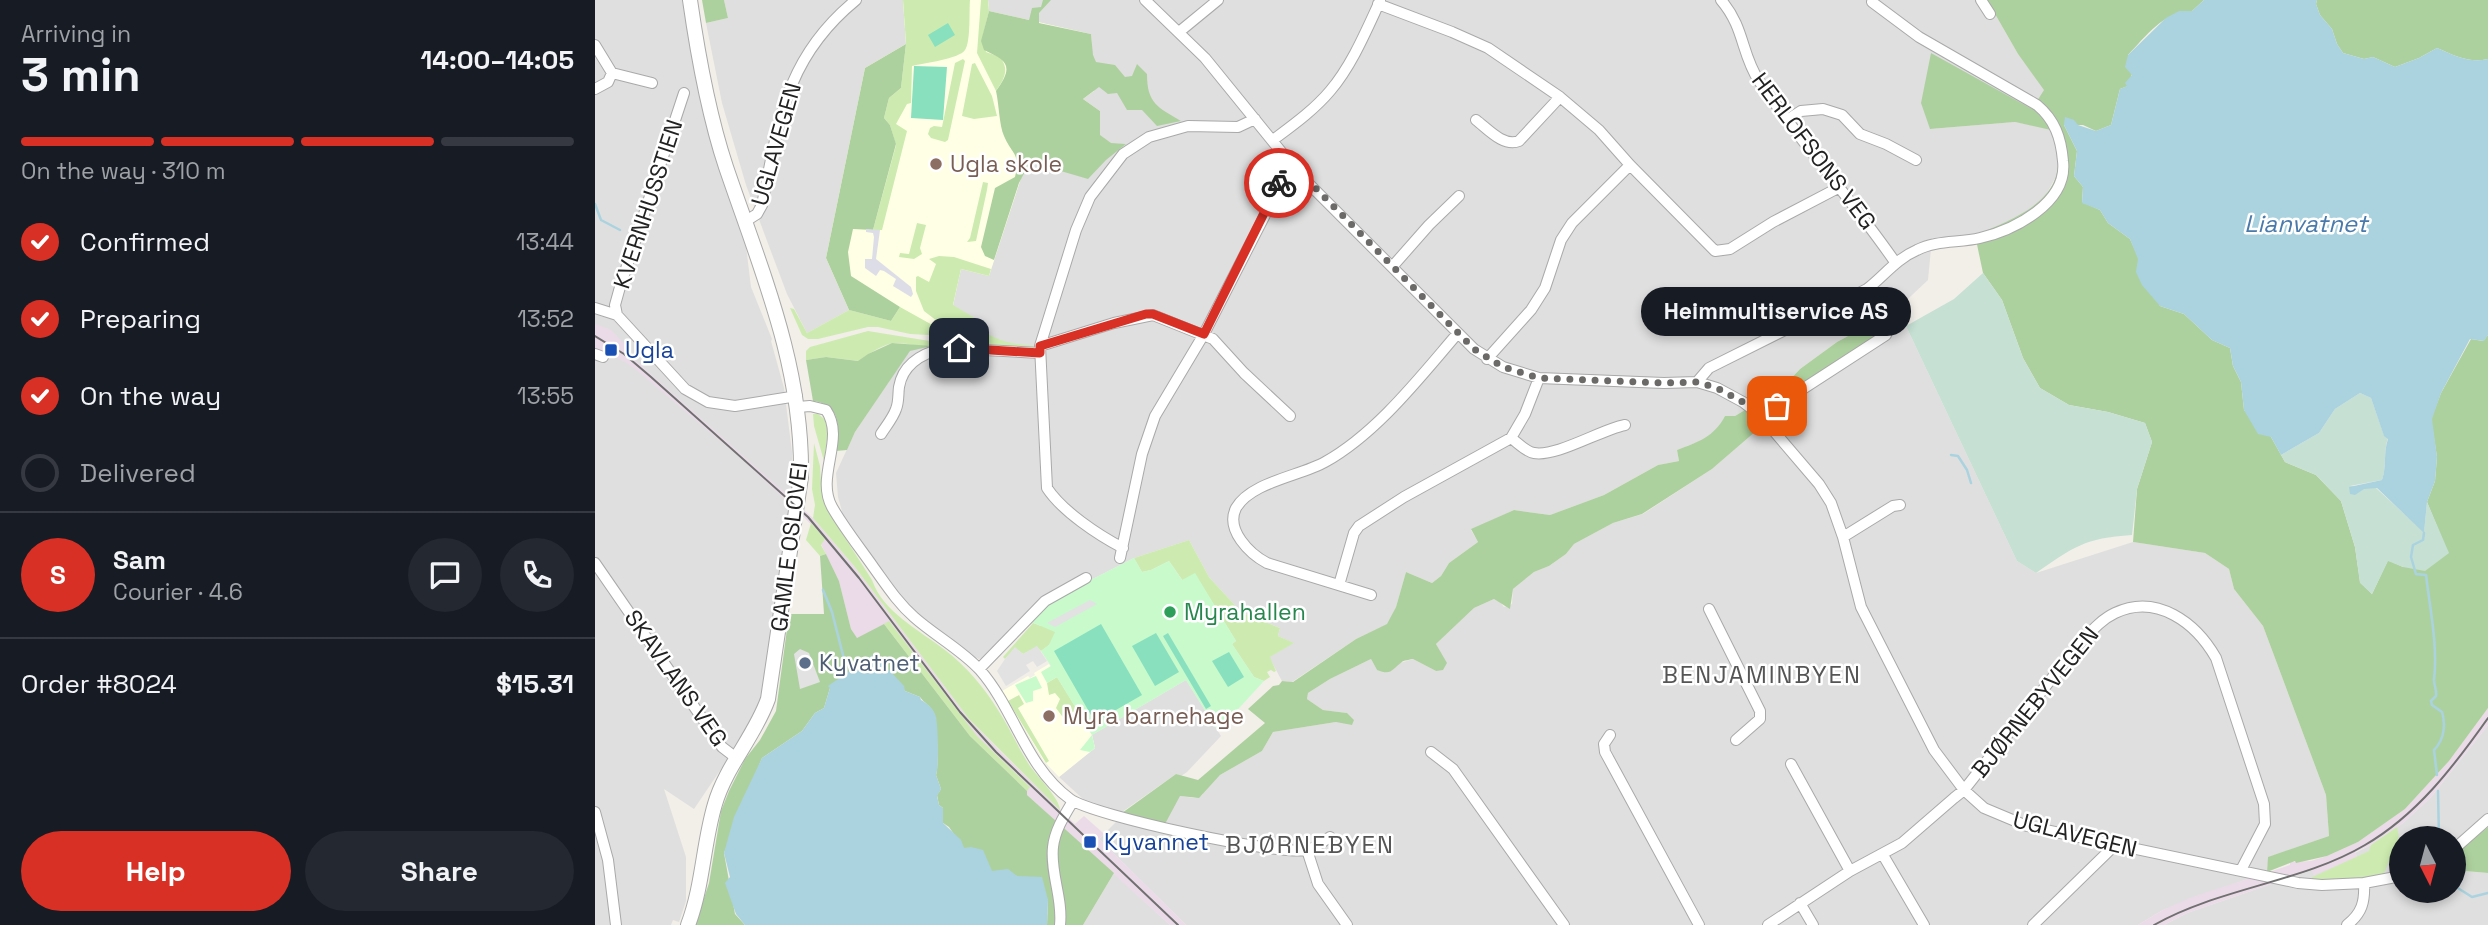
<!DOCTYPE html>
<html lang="en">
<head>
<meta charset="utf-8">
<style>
	body { margin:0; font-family:"Space Grotesk",sans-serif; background:#242831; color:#f1f3f6; height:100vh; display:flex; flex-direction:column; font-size:26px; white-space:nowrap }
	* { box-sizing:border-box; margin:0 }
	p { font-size:23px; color:#9ea1a6 }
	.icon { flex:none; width:38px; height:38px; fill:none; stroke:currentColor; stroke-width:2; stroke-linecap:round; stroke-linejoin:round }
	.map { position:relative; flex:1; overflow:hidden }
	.side { display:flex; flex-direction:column; background:#171b24; width:595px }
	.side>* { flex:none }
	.needle { width:46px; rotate:174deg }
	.tools { position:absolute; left:1794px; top:826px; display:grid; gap:14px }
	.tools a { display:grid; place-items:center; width:77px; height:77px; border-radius:50%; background:#171b24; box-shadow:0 4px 10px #0003; font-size:35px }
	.pin { position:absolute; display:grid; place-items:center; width:60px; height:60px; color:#fff; margin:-30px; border-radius:14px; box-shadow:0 4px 10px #0006 }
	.courier { position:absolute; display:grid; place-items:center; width:70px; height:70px; margin:-35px; border:5px solid #d93025; border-radius:50%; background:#fff; color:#222; box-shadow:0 2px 9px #0007 }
	.bubble { position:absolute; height:49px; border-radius:24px; background:#171b24; box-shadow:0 4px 10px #0003; font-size:23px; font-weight:700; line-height:49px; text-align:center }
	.head em { font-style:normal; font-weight:700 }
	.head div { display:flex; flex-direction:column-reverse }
	.head { display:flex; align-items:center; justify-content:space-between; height:119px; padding:0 21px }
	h1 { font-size:46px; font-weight:700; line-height:52px }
	.bar { display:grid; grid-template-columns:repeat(4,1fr); gap:10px 7px; align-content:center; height:84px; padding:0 21px }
	.bar i { height:9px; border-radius:5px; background:#363941 }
	.bar .current { background:#d93025 }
	.bar p { grid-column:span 4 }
	.line { display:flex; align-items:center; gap:18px; padding:0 21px; border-top:2px solid #363941 }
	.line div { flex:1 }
	.round { display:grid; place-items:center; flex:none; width:74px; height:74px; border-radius:37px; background:#242831 }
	ol { padding:0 21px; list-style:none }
	li { display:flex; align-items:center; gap:21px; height:77px }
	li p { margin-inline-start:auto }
	li .icon { padding:7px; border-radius:50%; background:#d93025; color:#fff; stroke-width:4 }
	li:last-child { color:#9ea1a6 }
	li i { width:38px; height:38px; border:4px solid #363941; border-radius:50% }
	.button { display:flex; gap:14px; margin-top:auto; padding:14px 21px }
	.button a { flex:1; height:80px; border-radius:42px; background:#d93025; color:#fff; font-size:28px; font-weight:700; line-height:80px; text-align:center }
	.button a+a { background:#242831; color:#f1f3f6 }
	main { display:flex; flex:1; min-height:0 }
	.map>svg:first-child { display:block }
	.residential { fill:#e0dfdf }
	.industrial { fill:#ebdbe8 }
	.education { fill:#ffffe5 }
	.grass { fill:#cdebb0 }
	.forest { fill:#add19e }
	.wetland { fill:#c6e0d4 }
	.park { fill:#c8facc }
	.pitch { fill:#88e0be }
	.parking { fill:#e2e2e2 }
	.plaza { fill:#dddde8 }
	.water { fill:#aad3df }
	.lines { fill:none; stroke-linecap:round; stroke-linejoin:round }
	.stream { stroke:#aad3df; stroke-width:2.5 }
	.minor-casing { stroke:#a9a9a9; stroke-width:12 }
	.tertiary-casing { stroke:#a9a9a9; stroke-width:16 }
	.minor { stroke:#fff; stroke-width:10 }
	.tertiary { stroke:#fff; stroke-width:14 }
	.tram { stroke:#707070; stroke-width:2 }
	.done { stroke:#6b6a68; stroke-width:7; stroke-dasharray:0 12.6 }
	.route { stroke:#d93025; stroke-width:9 }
	.education-dot { fill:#8d6e63; stroke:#fff; stroke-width:2.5 }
	.transit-dot { fill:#1a4fb4; stroke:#fff; stroke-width:2.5 }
	.leisure-dot { fill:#2e9e5b; stroke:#fff; stroke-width:2.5 }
	.service-dot { fill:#5c6f8a; stroke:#fff; stroke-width:2.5 }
	.labels { text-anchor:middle; stroke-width:5; stroke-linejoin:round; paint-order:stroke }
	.street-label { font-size:23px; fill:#222; stroke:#fff }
	.education-label { font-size:23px; fill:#785e54; stroke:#fff; text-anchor:start }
	.transit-label { font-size:23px; fill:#164399; stroke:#fff; text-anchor:start }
	.leisure-label { font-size:23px; fill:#27864d; stroke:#fff; text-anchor:start }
	.service-label { font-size:23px; fill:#4e5e75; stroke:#fff; text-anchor:start }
	.water-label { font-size:24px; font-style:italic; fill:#4a7aab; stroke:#fff }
	.neighbourhood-label { font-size:24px; letter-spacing:2px; fill:#555; stroke:#fff }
</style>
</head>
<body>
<main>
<section class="side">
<div class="head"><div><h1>3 min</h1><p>Arriving in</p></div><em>14:00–14:05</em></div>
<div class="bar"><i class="current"></i><i class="current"></i><i class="current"></i><i></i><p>On the way · 310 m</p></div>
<ol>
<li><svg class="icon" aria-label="check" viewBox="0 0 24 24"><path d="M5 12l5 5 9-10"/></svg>Confirmed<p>13:44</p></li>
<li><svg class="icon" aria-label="check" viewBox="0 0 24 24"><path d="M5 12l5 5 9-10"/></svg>Preparing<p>13:52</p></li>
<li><svg class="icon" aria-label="check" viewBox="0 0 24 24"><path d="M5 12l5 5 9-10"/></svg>On the way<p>13:55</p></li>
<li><i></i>Delivered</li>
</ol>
<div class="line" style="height:126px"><b class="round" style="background:#d93025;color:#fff">S</b><div><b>Sam</b><p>Courier · 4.6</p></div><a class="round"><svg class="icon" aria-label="chat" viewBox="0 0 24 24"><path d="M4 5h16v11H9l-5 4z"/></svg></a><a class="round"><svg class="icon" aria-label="phone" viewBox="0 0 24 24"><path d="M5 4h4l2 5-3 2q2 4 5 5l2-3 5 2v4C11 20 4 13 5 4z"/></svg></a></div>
<div class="line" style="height:91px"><div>Order #8024</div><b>$15.31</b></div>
<div class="button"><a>Help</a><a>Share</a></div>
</section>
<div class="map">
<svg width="1893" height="925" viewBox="0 0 1893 925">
	<rect width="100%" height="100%" fill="#f2efe9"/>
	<!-- residential -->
	<path class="residential" d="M0 0H87L111 125 151 246 156 287 177 339 176 341 189 388 197 452V490L191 540 167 698 145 741 99 809 69 789 91 857V901L84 922 78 920 76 925H0Z
		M129 0H308L311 44 270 68 231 258 254 310 212 333 192 294 151 185 127 103 111 23 133 18Z
		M393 0H1392L1423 54 1450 90 1437 109 1335 129 1420 122 1456 129 1463 146V173L1448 200 1422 218 1380 235 1337 238 1333 280 1301 310 1242 342 1205 369 1191 384 1160 404 1140 416H1130L1125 426 1111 439 1082 450 1084 461 1063 465 1009 495 955 515 919 510 876 530 883 542 854 563 846 576 837 583 811 572 801 607 793 624 761 639 697 682 687 681 674 657 698 643 683 636 685 628 647 613 614 577 594 540 539 558 472 592 392 657 384 659 377 656 333 624 299 590 248 515 243 497 241 473 260 432 315 350 346 344 353 330 366 268 394 275 433 156 488 99 394 11Z
		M1311 326 1422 561 1441 573 1538 542 1610 553 1634 569 1639 589 1668 626 1731 795 1734 836 1674 857 1672 872 1568 910 1543 925H591L504 839 524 819 488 799 464 777 500 748 497 735 591 680 626 736 592 772 586 776 581 774 527 812 585 796 599 798 607 795 610 789 625 775 667 751 678 732 741 722 752 713 728 710 712 699 713 693 735 679 776 659 782 670 818 659 841 671 851 663 841 644 879 608 899 599 903 600 909 607 917 604 918 589 939 572 954 566 971 554 979 544 1018 523 1048 514 1117 469 1175 419 1176 415Z
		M1893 725V827L1859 855 1858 838H1806V891H1858L1859 870 1893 873V925H1569L1592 913 1717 870 1762 857 1760 853 1776 845 1808 823 1836 797Z
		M519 873 575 925H488Z"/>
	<!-- industrial -->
	<path class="industrial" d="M0 324 16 330 33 348 34 355 218 518 259 566 374 719 405 751 480 824 489 816 507 832 509 834 504 839 591 925H575L432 795 406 767 290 624 262 639 256 629 244 581 226 544 230 539 204 512 142 455 43 371 29 361 0 348Z
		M1893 708V725L1836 797 1808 823 1776 845 1760 852 1762 857 1719 875 1717 870 1592 913 1569 925H1543L1568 910 1598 897 1695 865V862L1716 861 1732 856 1763 842 1810 809 1854 761Z"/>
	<!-- education -->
	<path class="education" d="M308 0H393L394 11 496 34 499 91 488 99 505 111 433 157 394 276 366 269 351 336 254 310 231 258 270 68 311 44Z
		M454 664 497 735 500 748 464 777 448 760 407 691 433 676 435 678 440 675 439 673Z"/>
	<!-- grass -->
	<path class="grass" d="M308 0H375C374 10 376 42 370 50 364 59 329 63 317 66L316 103 312 104 301 124 312 131 287 230H278L301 145 295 125 289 118 294 98 306 88 311 44Z
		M386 0H393L394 11 388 35 391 52 405 57C415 70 409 79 401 91L382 53Z
		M368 59 370 61 353 140 350 142 336 138 333 134 335 128 339 126 347 127 360 63Z
		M380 63 397 96 402 116 379 119 367 116 377 64Z
		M388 182 393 183 392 190 381 241 372 242 375 238Z
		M322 223 331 225 325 248 327 254 319 259 304 257 305 253 314 254Z
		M344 256 359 257 396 269 394 276 366 269 358 305 380 318 381 325C398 341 418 344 440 346L438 348 372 344 329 311 321 291V277L323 276 334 282 341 264 334 259Z
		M305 307 350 332 351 336 315 334 283 327H273L223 339H213L207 335 195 308 199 309 212 333 254 310 296 321Z
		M273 331 347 343C333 351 314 342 298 343 287 345 273 354 264 361L231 357 211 360V351L215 347Z
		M218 414H223L232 421 233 432 229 461 219 426Z
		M219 443 225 466 227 497 233 511 277 580C288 612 324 630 350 650 371 666 389 687 403 710 415 728 423 748 435 766 443 777 465 799 465 810L374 719 259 566 218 518 220 505 217 489Z
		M216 523 230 539 226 545 231 554 225 556 211 540Z
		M594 540 614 577 647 613 685 628 683 636 699 643 675 657 681 671 679 672 676 670 672 672 675 677 669 681 659 677 637 644 641 641 600 574 588 581 574 561 556 570 547 572 539 558Z
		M503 608 459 638 454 645 446 651 442 647 428 654 420 648 410 659 408 657 438 623 446 626Z
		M294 621 382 736 435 787 432 791 375 736 289 624Z
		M462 677 489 721 478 726 474 724 478 725 479 712 473 713 470 720 461 708 465 699 460 693 454 695 452 683Z
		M424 695 429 704 423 708 454 761 451 763 413 701Z
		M1802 827 1804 837 1788 876 1709 881 1774 851 1776 845Z"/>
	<!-- forest -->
	<path class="forest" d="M107 0H129L133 18 111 23Z
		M448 0H456L444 13V23L496 34 498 55 501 62 520 65 530 77 537 76 542 64 552 74C552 104 563 107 586 121L562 126 547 110H532L522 93 513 94 504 87 488 99 505 111V135L516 143 531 144 511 160 493 179 435 162 424 183 399 260 390 256 386 247 400 188 420 177C426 153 417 155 409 136 404 125 404 104 401 91 419 66 413 61 389 50L386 41 394 11 434 20 437 8 446 7Z
		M1392 0H1609L1597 11C1569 11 1551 36 1533 55L1537 74 1533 86 1525 89 1516 125 1501 131 1488 125H1469L1482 151 1479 176 1488 187 1487 202 1505 210 1513 223 1535 239 1565 306 1589 314 1617 340 1635 348 1638 366 1646 382 1649 410 1676 437 1690 462 1721 475 1746 501 1760 547 1765 582 1777 594 1793 560 1808 567 1853 553 1832 502 1840 481 1842 457 1836 419 1846 393 1876 339 1888 341 1893 335V708L1854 761 1810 809 1763 842 1732 856 1701 863 1700 861 1672 872 1673 857 1734 836 1731 795 1668 626 1639 589 1634 569 1610 553 1538 542 1542 489 1557 442 1550 423 1513 412 1474 405 1445 388 1428 358 1407 300 1388 273 1380 235C1429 215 1483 194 1456 130L1420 122 1335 129 1326 103 1336 53 1437 109 1449 90 1423 54Z
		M1722 0H1893V59C1874 63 1860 56 1842 48L1824 58 1800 67 1778 57 1769 59 1748 53 1742 44 1737 29 1725 15 1721 4Z
		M311 44 306 88 294 98 289 118 295 125 301 144 278 230 258 229 253 252 256 276 305 307 296 321 254 310 231 258 270 68Z
		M1301 310 1311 326 1177 415 1175 419 1117 469 1047 514 1018 523 979 544 971 554 954 566 939 572 918 589 915 609 899 599 879 608 841 644 852 663 848 670 841 671 818 659C817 659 807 661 807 662 797 669 797 676 782 670L776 659 735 679 713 693 712 699 728 710 752 713 759 720 757 725 741 722 678 732 667 751 625 775 604 798 585 796 570 824 527 813 581 774 603 780 670 723 653 709 678 686 684 685 687 681 698 682 761 639 792 624 801 607 811 572 837 583 846 576 854 563 883 542 876 529 919 510 955 515 1009 495 1063 465 1084 461 1082 450C1103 442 1119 437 1130 416H1140L1160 404 1191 384 1205 369 1242 342Z
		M297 343 337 346 315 351 260 432 252 450 241 451C245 428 246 404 218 401L211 360 231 357 263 361 273 354Z
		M231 554 244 581 256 629 262 638 289 624 375 736 432 791V795L519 873 488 925H452L453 900 422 876 397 872 369 849 354 827 348 823V808L344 805 342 795 346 789 341 775C344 768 342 721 339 713 335 705 329 703 325 697L310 691 279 655 235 688 229 708 220 713 207 731 167 758 129 853 140 914 150 925H100L114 883 126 811 134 791 150 759 165 740 181 711 194 614H229L225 556Z
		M1893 827V873L1859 870V855Z"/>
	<!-- wetland -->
	<path class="wetland" d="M1388 273 1407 300 1428 358 1445 388 1474 405 1513 412 1550 423 1557 442 1542 489 1537 535C1489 538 1479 547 1441 573L1422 561 1311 326 1359 299Z
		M1765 393 1776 398 1789 435 1793 438C1788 453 1792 465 1787 480L1755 486 1781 488 1829 532 1832 502 1854 553 1830 571 1808 567 1793 561 1777 594 1765 583 1760 547 1746 501 1721 475 1690 462 1686 455 1724 433 1740 409Z"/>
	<!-- park -->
	<path class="park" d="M539 558 547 572 556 570 574 561 587 580 600 573 641 641 637 644 659 677 669 681 623 731 591 680 497 735 500 748 495 752 485 750 497 735 462 677 452 683 446 672 456 666 446 651 454 645 460 632 434 621 464 596Z
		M441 676 447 688 438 691V701L431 703 420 685Z"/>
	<!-- pitch -->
	<path class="pitch" d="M353 23 360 35 340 47 333 35Z
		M319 66 352 67 348 120 316 118Z
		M506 624 547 695 500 722 459 651Z
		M561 633 584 672 560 686 537 646Z
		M573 633 616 706 611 709 568 636Z
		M634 652 649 677 633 687 617 661Z"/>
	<!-- parking -->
	<path class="parking" d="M495 600 502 604 460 627 452 623Z
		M442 646 452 661 442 667 438 661 431 665 435 671 411 686 402 671 410 659 420 647 428 654Z
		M205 649 214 653 225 682 205 689 199 654Z"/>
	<!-- plaza -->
	<path class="plaza" d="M271 229 285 230 281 259 316 287 318 294 316 297 298 286 301 279 289 271 285 270 281 276 270 268V259H277L279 237 278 233 271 232Z"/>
	<!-- water -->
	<path class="water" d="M1609 0H1722L1721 4 1725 15 1737 29 1742 44 1748 53 1769 59 1778 57 1800 67 1824 58 1842 48C1860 56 1874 63 1893 59V335L1889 341 1875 339 1846 393 1837 419 1842 457 1840 481 1832 502 1829 533 1782 488 1769 489 1760 495 1755 494 1754 487 1787 480C1792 465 1788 453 1793 439L1789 436 1776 398 1765 393 1740 409 1724 433 1686 455 1676 437 1663 434 1649 410 1646 382 1638 366 1635 348 1617 340 1589 314 1565 306 1547 285 1541 272 1543 259 1535 239 1513 223 1505 210 1487 203 1488 187 1479 176 1482 151 1469 125 1470 117 1479 120 1483 125 1501 131 1516 125 1525 89 1532 86 1530 83 1537 75 1530 67 1533 55 1571 18 1584 11H1597Z
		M279 654 309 686 310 691 325 697 326 700C333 704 339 709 341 717 343 726 344 769 341 775L346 789 342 796 344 805 348 808V823L366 840 369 848 376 847 388 850 397 871 413 869 422 876 447 877 453 900 452 925H150L141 914 130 883 135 877 129 853 139 817 167 758 207 731 220 713 229 708 235 688 233 686Z"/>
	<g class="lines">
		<!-- stream -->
		<path class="stream" d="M0 204 6 220 25 230
			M1356 455 1363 456 1372 470 1376 483
			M1829 533 1828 540 1818 545 1816 557 1821 574 1831 575C1835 609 1843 646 1839 680 1839 686 1842 690 1841 696L1836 701 1837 705 1847 712C1851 725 1849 740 1839 750L1842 775
			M228 590 237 612 250 663
			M1843 791 1844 838
			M1858 885 1877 897 1893 893"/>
		<defs>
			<path id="minor" d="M550 0 610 58 705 175 879 349 908 367 944 378 1069 383 1102 382 1122 388 1148 402 1166 416 1224 484 1236 503 1248 537 1266 607 1339 750 1369 790 1389 808 1432 826 1703 883 1727 885 1769 883C1770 902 1767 913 1752 925
				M1126 0C1150 28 1146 54 1164 81 1207 144 1257 200 1300 262
				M1386 0 1395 14
				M783 4 857 32 893 48 965 97 1004 130 1035 165 1120 251 1135 249 1178 222 1243 188
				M584 32 623 0
				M0 45 17 73 57 83
				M0 89 13 82 17 73
				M881 120C893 129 908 147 924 141L965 97
				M1192 120 1206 111 1228 109 1247 115 1265 134 1291 144 1321 160
				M678 140C698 125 719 110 735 91 757 65 771 31 785 1
				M151 221 162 214 167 205C184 121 190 58 261 0
				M797 267 834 225 864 196
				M0 308 22 315 90 389 113 402 140 406 202 396
				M22 315 20 305 25 287 89 93
				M445 346 519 323 558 315 618 339 649 373 695 416
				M0 354 8 357
				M892 359 936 310 950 288 966 240 977 223 1035 165
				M1102 382 1114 368 1272 289C1289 276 1301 259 1322 250 1341 240 1364 243 1385 238 1419 230 1473 203 1468 161 1466 138 1460 120 1442 105L1324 37 1277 2
				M203 407 215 406 231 410C251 439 220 476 237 507 249 528 265 548 279 568 292 586 303 603 319 617 339 635 367 650 385 670 420 710 430 766 475 799 499 816 684 856 712 850 721 848 728 841 735 837
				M1166 416 1291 335
				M286 434C291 426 298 418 301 409 304 402 303 394 304 387 308 363 328 353 349 348L445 353
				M916 438C923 443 931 452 939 453 962 457 1005 430 1030 425
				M1248 537 1298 506 1305 505
				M528 548C503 535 467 511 452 488L445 346 481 230 495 197 528 154 554 137 593 126 643 127 660 119
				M525 558 547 454 560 416 609 334 671 213 694 161
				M0 563 127 747 140 757
				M744 585 759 533 764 526 809 497 916 438 930 414 944 378
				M776 595 672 563C655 554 630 530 641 508 656 482 705 476 730 462 782 433 825 377 863 333
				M1114 609 1165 711V719L1141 740
				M384 669 450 601 491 578
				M1015 735 1009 744 1010 752 1104 925
				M836 752 858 769 969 925
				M1196 764 1255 871
				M0 812 13 860 21 925
				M712 850 723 884 752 925
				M1858 850 1893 819
				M1288 855 1329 925
				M1769 883 1806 876
				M1205 903 1218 925
				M465 925C468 898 455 873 458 847 460 830 469 816 478 801
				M1173 925 1255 871 1307 843 1359 798 1369 790 1483 645C1494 634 1505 620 1520 613 1562 593 1601 623 1621 658L1669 804 1670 824 1646 870
				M1438 925 1519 846"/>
			<path id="tertiary" d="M93 925C108 886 108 844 120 804 131 766 160 736 173 699L206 477C208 366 166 270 131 167 113 113 103 56 95 0"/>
		</defs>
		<!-- minor casing -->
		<use href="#minor" class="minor-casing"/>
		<!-- tertiary casing -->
		<use href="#tertiary" class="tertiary-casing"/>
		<!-- minor -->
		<use href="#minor" class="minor"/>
		<!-- tertiary -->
		<use href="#tertiary" class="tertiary"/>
		<!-- tram -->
		<path class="tram" d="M0 336 29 354 56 377 213 517 264 578 365 712 401 752 583 925
			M1559 925C1624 888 1708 882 1770 845 1822 815 1859 766 1893 718"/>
	</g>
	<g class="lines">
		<!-- done -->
		<path class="done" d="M684 183 694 161 879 349 908 367 944 378 1069 383 1102 382 1122 388 1148 402 1166 416 1182 406"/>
		<!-- route -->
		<path class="route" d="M364 348 445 353V346L551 314H558L609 334 684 183"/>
	</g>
	<!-- markers -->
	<g class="education-dot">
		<circle cx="341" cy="164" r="7"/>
		<circle cx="454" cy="716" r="7"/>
	</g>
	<g class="transit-dot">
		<rect x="9" y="343" width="14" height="14" rx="3.5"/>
		<rect x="488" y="835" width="14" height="14" rx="3.5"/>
	</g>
	<circle class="leisure-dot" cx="575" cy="612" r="7"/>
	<circle class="service-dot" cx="210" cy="663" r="7"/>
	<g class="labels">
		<!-- street labels -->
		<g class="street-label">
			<text transform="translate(181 144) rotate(-74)" y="8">UGLAVEGEN</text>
			<text transform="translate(1219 151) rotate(53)" y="8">HERLOFSONS VEG</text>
			<text transform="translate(53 204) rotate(-72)" y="8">KVERNHUSSTIEN</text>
			<text transform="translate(194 547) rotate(-83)" y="8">GAMLE OSLOVEI</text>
			<text transform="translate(81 678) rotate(55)" y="8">SKAVLANS VEG</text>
			<text transform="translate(1440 702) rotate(-51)" y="8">BJØRNEBYVEGEN</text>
			<text transform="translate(1480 834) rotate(14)" y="8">UGLAVEGEN</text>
		</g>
		<!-- education labels -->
		<g class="education-label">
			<text x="355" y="172">Ugla skole</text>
			<text x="468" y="724">Myra barnehage</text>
		</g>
		<!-- transit labels -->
		<g class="transit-label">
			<text x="30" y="358">Ugla</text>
			<text x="509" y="850">Kyvannet</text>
		</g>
		<!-- leisure labels -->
		<g class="leisure-label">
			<text x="589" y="620">Myrahallen</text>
		</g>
		<!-- service labels -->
		<g class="service-label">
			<text x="224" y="671">Kyvatnet</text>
		</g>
		<!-- water labels -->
		<g class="water-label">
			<text x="1711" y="232">Lianvatnet</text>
		</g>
		<!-- neighbourhood labels -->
		<g class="neighbourhood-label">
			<text x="1167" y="683">BENJAMINBYEN</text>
			<text x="715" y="853">BJØRNEBYEN</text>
		</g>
	</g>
</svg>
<div class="tools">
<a><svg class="needle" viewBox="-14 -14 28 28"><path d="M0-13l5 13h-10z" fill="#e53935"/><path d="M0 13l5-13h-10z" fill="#9ea1a6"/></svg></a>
</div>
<div class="pin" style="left:1182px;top:406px;background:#ea580c"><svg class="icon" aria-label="bag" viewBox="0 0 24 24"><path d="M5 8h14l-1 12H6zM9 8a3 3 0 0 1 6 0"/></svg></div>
<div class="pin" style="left:364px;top:348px;background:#1f2937"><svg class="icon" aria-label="home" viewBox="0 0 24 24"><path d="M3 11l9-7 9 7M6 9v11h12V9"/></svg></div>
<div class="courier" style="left:684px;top:183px"><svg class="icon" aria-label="bike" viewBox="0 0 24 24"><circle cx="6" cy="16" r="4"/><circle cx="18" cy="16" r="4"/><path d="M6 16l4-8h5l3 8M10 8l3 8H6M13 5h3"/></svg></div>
<div class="bubble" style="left:1046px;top:287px;width:270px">Heimmultiservice AS</div>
</div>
</main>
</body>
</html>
